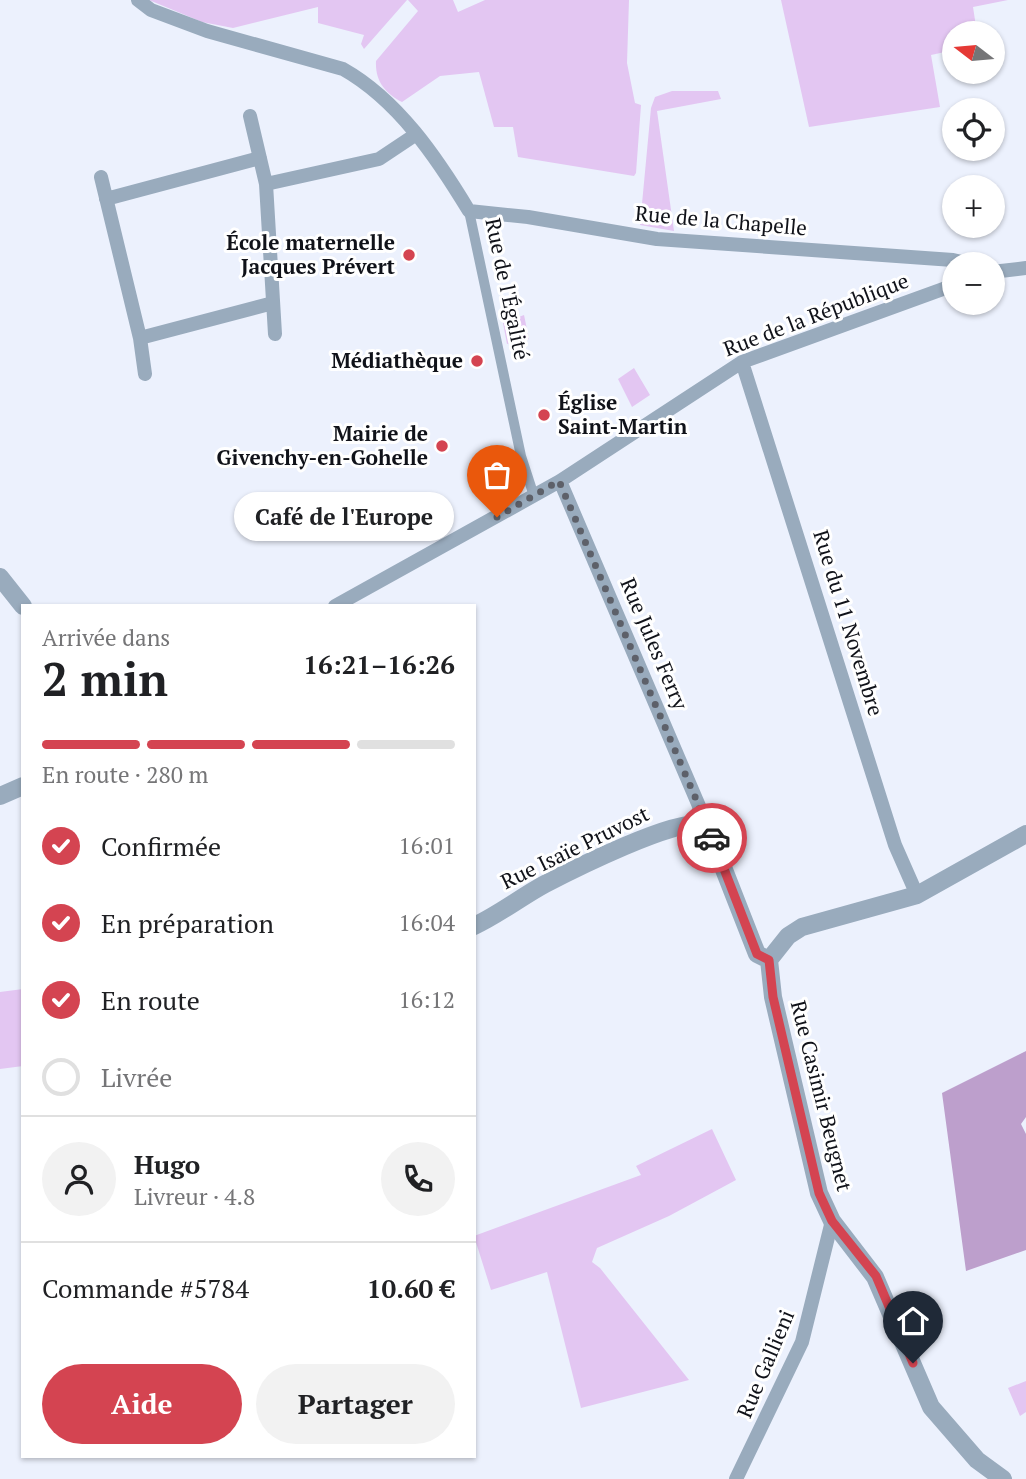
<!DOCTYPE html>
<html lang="fr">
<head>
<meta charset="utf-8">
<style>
	body { margin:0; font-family:"PT Serif",serif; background:#f2f2f2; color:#202124; height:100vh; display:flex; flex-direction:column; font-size:26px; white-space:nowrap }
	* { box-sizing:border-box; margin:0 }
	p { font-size:23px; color:#757577 }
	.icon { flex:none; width:38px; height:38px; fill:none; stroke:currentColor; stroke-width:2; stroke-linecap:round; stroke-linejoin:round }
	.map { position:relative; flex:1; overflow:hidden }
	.details { position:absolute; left:21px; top:604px; width:455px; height:854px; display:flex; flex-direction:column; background:#fff; border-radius:0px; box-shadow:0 2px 5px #0004 }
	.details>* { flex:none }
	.needle { width:46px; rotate:286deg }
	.tools { position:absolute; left:942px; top:21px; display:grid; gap:14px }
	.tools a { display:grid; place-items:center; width:63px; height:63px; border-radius:50%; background:#fff; box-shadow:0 2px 5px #0004; font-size:35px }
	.pin { position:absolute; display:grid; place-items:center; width:60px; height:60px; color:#fff; margin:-72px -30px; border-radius:50% 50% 50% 0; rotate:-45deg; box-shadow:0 0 7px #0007 }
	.pin .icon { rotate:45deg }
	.courier { position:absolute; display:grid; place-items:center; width:70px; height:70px; margin:-35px; border:5px solid #d44451; border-radius:50%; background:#fff; color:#222; box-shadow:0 2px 9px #0007 }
	.bubble { position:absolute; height:49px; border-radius:24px; background:#fff; box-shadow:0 2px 5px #0004; font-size:23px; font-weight:600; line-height:49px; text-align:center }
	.headline em { font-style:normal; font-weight:600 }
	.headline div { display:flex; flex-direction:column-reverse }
	.headline { display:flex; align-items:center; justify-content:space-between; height:119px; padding:0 21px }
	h1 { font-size:46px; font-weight:600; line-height:52px }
	.bar { display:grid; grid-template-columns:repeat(4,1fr); gap:10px 7px; align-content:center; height:84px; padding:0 21px }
	.bar i { height:9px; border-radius:5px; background:#e0e0e0 }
	.bar .current { background:#d44451 }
	.bar p { grid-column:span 4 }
	.line { display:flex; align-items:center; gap:18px; padding:0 21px; border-top:2px solid #e0e0e0 }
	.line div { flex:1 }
	.round { display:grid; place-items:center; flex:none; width:74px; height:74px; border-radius:37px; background:#f2f2f2 }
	ol { padding:0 21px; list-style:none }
	li { display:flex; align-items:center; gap:21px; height:77px }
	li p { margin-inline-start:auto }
	li .icon { padding:7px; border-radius:50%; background:#d44451; color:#fff; stroke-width:4 }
	li:last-child { color:#757577 }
	li i { width:38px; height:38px; border:4px solid #e0e0e0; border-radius:50% }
	.primary-button { display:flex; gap:14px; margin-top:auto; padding:14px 21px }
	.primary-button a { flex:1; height:80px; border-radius:42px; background:#d44451; color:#fff; font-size:28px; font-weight:600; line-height:80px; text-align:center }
	.primary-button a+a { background:#f2f2f2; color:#202124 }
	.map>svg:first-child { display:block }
	.green { fill:#e3c6f2 }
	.forest { fill:#bd9fcc }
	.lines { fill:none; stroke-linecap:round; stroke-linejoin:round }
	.pedestrian { stroke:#99abbd; stroke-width:10 }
	.minor { stroke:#99abbd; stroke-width:14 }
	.tertiary { stroke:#99abbd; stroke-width:18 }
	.done { stroke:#5d6069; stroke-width:7; stroke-dasharray:0 12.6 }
	.route { stroke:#d44451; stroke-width:9 }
	.poi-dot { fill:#d44451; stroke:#fff; stroke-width:2.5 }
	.labels { text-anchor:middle; stroke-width:6; stroke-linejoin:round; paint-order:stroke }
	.street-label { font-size:21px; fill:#101219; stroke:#fff }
	.poi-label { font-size:21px; font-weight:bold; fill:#101219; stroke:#fff; text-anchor:end }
</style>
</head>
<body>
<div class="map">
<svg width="1026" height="1479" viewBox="0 0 1026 1479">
	<rect width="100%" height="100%" fill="#ecf1fd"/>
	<!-- green -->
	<path class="green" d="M149 0H407L364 49 361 44 364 35 318 23V7L233 28 202 22Z
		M408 0H453L458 12 485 0H629L627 63 635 103 641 105 636 173 634 176 518 157 513 127H494L479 72 440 76 402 102C385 93 375 81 376 61L418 11Z
		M781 0H1008L973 7 977 33H954V50L931 55 940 107 809 127Z
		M672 91H718L721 99 657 111 674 231 640 225 651 108 655 97Z
		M524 315 529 339 507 344 503 323Z
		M634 368 650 395 632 407 618 379Z
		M23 989V1066L0 1069V992Z
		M712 1129 736 1180 669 1216 597 1248 592 1262 600 1268 689 1380 581 1408 547 1272 491 1290 474 1236 641 1175 636 1166Z
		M1026 1381V1412L1020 1416 1008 1388Z"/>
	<!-- forest -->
	<path class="forest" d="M1026 1051V1117L1021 1124 1026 1134V1250L966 1271 942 1093Z"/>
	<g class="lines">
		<!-- pedestrian -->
		<path class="pedestrian" d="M469 211 521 456 534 496"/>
		<!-- minor -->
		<path class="minor" d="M138 0 151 10 207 31 343 69C398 100 437 158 469 211L528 217 657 239 953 260 970 264
			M250 116 266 184
			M101 177 140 338 145 374
			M106 199 260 158
			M992 272 1026 268
			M275 334 266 184 379 159 415 135
			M140 338 273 303
			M742 362 895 845 917 895
			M560 481 699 806 701 826
			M335 606 560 481 742 362 954 285
			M736 1479 802 1342 832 1221"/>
		<!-- tertiary -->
		<path class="tertiary" d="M0 577 23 606
			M0 796 23 786
			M474 926C498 915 521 897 545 884 568 872 681 815 701 826 705 829 709 835 712 839L757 954 769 960
			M769 960 773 997 819 1193 832 1221 875 1277 931 1407 977 1460 1003 1479
			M769 960 788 936 802 927 917 895 1026 834"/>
	</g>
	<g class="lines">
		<!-- done -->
		<path class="done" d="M497 517 559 481 699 806 701 826 712 838"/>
		<!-- route -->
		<path class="route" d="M712 838 757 954 769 960 773 997 819 1193 832 1221 876 1276 913 1363"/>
	</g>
	<!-- markers -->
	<g class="poi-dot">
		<circle cx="409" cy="255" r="7"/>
		<circle cx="477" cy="361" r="7"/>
		<circle cx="544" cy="415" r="7"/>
		<circle cx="442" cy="446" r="7"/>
	</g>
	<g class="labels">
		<!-- street labels -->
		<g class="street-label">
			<text transform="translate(721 221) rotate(5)" y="7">Rue de la Chapelle</text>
			<text transform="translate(507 289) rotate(78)" y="7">Rue de l'Égalité</text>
			<text transform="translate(816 315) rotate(-21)" y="7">Rue de la République</text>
			<text transform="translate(848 623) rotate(73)" y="7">Rue du 11 Novembre</text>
			<text transform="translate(654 644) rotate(67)" y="7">Rue Jules Ferry</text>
			<text transform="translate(575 848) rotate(-26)" y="7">Rue Isaïe Pruvost</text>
			<text transform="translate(821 1096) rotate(76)" y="7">Rue Casimir Beugnet</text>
			<text transform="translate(766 1364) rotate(-67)" y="7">Rue Gallieni</text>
		</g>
		<!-- poi labels -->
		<g class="poi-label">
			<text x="395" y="250">École maternelle<tspan x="395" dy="24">Jacques Prévert</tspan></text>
			<text x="463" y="368">Médiathèque</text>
			<text x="558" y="410" text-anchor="start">Église<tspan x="558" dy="24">Saint-Martin</tspan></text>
			<text x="428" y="441">Mairie de<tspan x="428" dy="24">Givenchy-en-Gohelle</tspan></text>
		</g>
	</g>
</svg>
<div class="tools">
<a><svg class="needle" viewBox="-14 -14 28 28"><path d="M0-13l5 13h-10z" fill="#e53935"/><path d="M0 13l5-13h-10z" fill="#757577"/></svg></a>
<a><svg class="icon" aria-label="locate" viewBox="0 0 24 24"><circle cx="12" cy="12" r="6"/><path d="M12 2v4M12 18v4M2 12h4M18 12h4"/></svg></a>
<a>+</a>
<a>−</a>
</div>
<div class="pin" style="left:497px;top:517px;background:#ea580c"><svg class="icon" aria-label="bag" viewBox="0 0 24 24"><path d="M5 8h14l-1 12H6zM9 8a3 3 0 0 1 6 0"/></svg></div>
<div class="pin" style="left:913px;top:1363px;background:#1f2937"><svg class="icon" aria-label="home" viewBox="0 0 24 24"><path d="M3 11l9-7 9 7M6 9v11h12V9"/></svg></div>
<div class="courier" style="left:712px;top:838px"><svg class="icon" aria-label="car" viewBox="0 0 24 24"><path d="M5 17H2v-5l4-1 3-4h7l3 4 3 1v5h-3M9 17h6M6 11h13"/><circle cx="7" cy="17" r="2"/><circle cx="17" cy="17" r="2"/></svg></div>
<div class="bubble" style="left:234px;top:492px;width:220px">Café de l'Europe</div>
<section class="details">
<div class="headline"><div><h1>2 min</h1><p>Arrivée dans</p></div><em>16:21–16:26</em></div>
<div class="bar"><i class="current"></i><i class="current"></i><i class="current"></i><i></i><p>En route · 280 m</p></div>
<ol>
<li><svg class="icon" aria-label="check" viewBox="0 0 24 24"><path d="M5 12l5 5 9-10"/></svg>Confirmée<p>16:01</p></li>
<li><svg class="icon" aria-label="check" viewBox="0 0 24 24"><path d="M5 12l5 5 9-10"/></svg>En préparation<p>16:04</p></li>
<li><svg class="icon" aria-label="check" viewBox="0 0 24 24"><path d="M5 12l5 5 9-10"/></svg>En route<p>16:12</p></li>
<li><i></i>Livrée</li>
</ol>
<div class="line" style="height:126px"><a class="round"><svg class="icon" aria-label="person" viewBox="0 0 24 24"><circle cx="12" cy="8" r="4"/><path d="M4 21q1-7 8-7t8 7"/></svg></a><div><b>Hugo</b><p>Livreur · 4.8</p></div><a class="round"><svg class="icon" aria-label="phone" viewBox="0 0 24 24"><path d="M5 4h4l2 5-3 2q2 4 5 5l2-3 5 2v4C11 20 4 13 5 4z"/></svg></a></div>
<div class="line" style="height:91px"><div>Commande #5784</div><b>10.60 €</b></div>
<div class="primary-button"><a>Aide</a><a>Partager</a></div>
</section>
</div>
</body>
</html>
